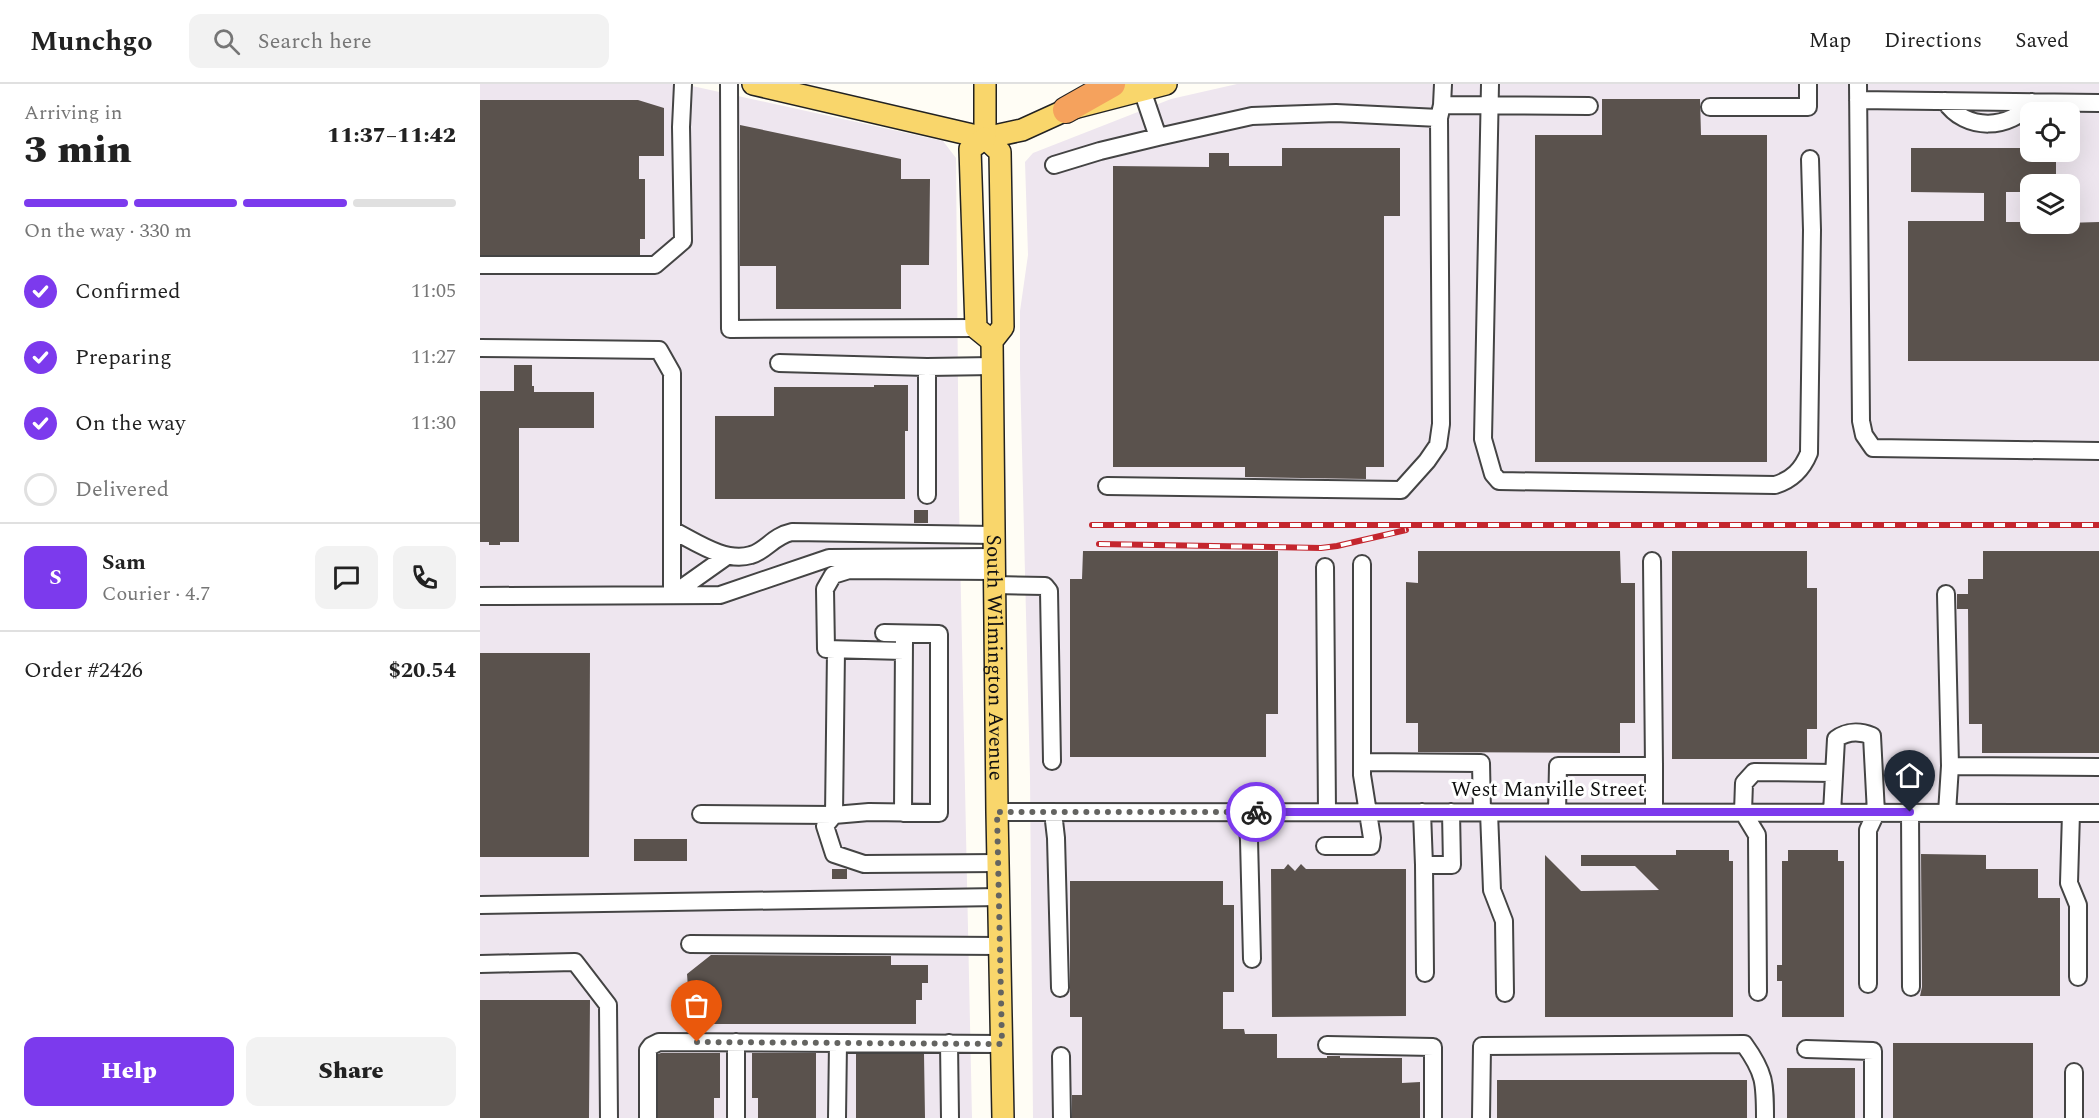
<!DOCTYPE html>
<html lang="en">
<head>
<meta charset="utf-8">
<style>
	body { margin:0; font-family:Spectral,serif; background:#f2f2f2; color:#222; height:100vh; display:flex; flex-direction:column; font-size:22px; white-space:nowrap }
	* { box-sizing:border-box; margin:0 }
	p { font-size:20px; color:#767676 }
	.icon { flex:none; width:33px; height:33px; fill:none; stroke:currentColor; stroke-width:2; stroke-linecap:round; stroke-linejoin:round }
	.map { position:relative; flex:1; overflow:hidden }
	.side { display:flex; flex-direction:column; background:#fff; width:480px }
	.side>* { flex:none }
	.tools { position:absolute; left:1540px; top:18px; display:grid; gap:12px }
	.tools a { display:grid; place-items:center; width:60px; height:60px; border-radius:12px; background:#fff; box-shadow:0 6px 24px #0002; font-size:30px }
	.pin { position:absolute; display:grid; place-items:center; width:51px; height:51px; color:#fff; margin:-62px -26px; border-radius:50% 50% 50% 0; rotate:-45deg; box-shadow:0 0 6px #0007 }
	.pin .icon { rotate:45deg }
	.courier { position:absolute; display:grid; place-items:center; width:60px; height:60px; margin:-30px; border:4px solid #7c3aed; border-radius:50%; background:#fff; color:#222; box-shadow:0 2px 8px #0007 }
	.head em { font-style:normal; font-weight:800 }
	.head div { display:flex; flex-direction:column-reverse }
	.head { display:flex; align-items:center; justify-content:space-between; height:102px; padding:0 24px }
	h1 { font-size:39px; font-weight:800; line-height:45px }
	.bar { display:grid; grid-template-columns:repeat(4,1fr); gap:9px 6px; align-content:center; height:72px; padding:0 24px }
	.bar i { height:8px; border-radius:4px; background:#e0e0e0 }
	.bar .selected { background:#7c3aed }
	.bar p { grid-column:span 4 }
	.line { display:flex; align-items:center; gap:15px; padding:0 24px; border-top:2px solid #e0e0e0 }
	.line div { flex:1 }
	.round { display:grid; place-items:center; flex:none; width:63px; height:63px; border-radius:12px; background:#f2f2f2 }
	ol { padding:0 24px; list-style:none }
	li { display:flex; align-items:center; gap:18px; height:66px }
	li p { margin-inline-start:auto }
	li .icon { padding:6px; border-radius:50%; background:#7c3aed; color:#fff; stroke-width:4 }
	li:last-child { color:#767676 }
	li i { width:33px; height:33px; border:3px solid #e0e0e0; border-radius:50% }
	.button { display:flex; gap:12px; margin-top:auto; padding:12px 24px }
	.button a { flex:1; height:69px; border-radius:12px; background:#7c3aed; color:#fff; font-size:24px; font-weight:800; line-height:69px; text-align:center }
	.button a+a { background:#f2f2f2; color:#222 }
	header { display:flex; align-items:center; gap:36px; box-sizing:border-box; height:84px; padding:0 30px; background:#fff; border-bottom:2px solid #e0e0e0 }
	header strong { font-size:28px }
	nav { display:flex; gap:33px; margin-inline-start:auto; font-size:21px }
	.search { width:420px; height:54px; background:#f2f2f2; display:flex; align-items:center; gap:15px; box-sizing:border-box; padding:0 21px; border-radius:12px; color:#767676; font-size:22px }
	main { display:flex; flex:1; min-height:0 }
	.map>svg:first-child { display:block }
	.industrial { fill:#eee6ef; fill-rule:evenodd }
	.building { fill:#5a524d }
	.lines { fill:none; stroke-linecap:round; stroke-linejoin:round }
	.minor-casing { stroke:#444; stroke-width:20 }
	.major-casing { stroke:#222; stroke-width:24 }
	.highway-casing { stroke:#222; stroke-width:28 }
	.minor { stroke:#fff; stroke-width:16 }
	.major { stroke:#f9d66b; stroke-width:21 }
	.highway { stroke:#f5a25d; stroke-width:26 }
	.rail-casing { stroke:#c4262e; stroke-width:6 }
	.rail { stroke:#fff; stroke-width:4; stroke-dasharray:11; stroke-linecap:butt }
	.done { stroke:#646461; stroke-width:6; stroke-dasharray:0 10.8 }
	.route { stroke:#7c3aed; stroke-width:8 }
	.labels { text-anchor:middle; stroke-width:6; stroke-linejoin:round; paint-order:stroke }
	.street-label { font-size:21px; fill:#111; stroke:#fff }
</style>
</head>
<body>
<header>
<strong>Munchgo</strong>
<div class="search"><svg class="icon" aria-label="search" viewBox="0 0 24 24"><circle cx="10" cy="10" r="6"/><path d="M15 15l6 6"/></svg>Search here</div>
<nav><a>Map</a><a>Directions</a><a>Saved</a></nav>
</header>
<main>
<section class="side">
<div class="head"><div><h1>3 min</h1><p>Arriving in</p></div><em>11:37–11:42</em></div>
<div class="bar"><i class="selected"></i><i class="selected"></i><i class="selected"></i><i></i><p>On the way · 330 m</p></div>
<ol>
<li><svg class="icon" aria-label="check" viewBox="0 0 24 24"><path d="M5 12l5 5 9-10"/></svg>Confirmed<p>11:05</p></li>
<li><svg class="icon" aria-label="check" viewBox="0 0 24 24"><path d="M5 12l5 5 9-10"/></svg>Preparing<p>11:27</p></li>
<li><svg class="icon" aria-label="check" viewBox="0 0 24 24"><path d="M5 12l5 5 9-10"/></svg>On the way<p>11:30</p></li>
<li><i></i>Delivered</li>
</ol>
<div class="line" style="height:108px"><b class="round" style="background:#7c3aed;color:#fff">S</b><div><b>Sam</b><p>Courier · 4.7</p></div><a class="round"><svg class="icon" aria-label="chat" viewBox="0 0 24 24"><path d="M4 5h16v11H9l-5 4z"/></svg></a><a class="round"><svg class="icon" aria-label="phone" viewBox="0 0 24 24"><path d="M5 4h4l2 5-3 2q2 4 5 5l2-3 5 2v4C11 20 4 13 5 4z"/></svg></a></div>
<div class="line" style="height:78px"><div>Order #2426</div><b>$20.54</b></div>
<div class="button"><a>Help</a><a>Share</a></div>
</section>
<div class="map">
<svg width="1619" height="1034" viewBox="0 0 1619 1034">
	<rect width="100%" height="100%" fill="#fffdf5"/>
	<!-- industrial -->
	<path class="industrial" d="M0 0H203L463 57 476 74 479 419 492 1034H0Z
		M757 0H1619V1034H553L550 693 540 285V227L548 171 545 78 553 69 691 15ZM1551 28H1590V68H1551ZM1551 100H1590V140H1551Z"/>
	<!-- building -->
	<path class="building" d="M1122 15H1220L1221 51H1287V378H1055V51H1122Z
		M0 16H158L184 24V72H159V95H165V155H160V171H0Z
		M260 41 421 75V95H450L449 181H421V225H296V182H260Z
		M802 64H920V132H904V383H886V395L765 393V383H633V82L729 83V69H749V82H802Z
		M1431 64H1551V68H1576V100H1551V108H1526V138H1551V140L1619 138V277H1428V137H1504V109L1431 108Z
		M34 281H52V302H54V308H114V344H39V458H20V461H9V458H0V307H34Z
		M394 301H428V347H425V415H235V332H294V303H394Z
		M434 426H448V439H434Z
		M603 467H798V630H786V673H590V495H602Z
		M938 467H1140L1141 499H1155V639H1140V669L938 668V639H926V498L938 499Z
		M1192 467H1327V504H1337V645H1327V675H1192Z
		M1503 467H1619V669H1502V640H1489L1488 525H1477V510H1488V495H1503Z
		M0 569H110L109 773H0Z
		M154 755H207V777H154Z
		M1196 766H1249V777H1253V933H1065V771L1101 807 1179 806 1155 782H1101V771H1196Z
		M1308 766H1358V777H1364V933H1302V897H1297V881H1302V777H1308Z
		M1441 770 1506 771V785H1558V814H1580V912H1440L1442 903Z
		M808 780 815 787 821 780 826 785H926V932L792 933 791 785H804Z
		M352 785H367V795H352Z
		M590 797H743V821H754V908H743V945H764L765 950H797V974H847V972H860V974H922V999L940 998V1034H592V1011H602V933H590Z
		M231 871 411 872V881H448V899H442V916H436V940H214L215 900 208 904 207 890Z
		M0 916H110L109 1034H0Z
		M1413 959H1553V1034H1413Z
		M181 969H240V1014H234V1034H178V970Z
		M272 969H336V1034H278V1014H272Z
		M376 970H444L445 1034H376Z
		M1307 984H1375V1034H1307Z
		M1017 996H1267V1034H1017Z"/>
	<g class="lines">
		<defs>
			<path id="minor" d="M249 0 250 245 496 244
				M1010 0 1003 355 1013 390 1019 397 1295 401C1312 396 1322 386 1329 369L1332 146 1330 75
				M1378 0 1381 337 1384 351 1393 364 1619 367
				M662 6 678 53 772 32 856 29 959 34 962 21 963 0
				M1378 16 1619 19
				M1465 17C1485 48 1531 46 1552 18
				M962 21 1109 22
				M1230 23H1328V0
				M574 81 620 67 678 53
				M0 181H175L203 157 201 43 203 0
				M0 264 179 266 192 289V511
				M299 279 447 283 513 282
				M447 283V411
				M627 402 921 406 947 377 958 361 961 340 959 34
				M192 446C215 457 244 479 271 471 286 467 293 452 312 448L514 451
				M1172 477 1174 682
				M845 483 847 728
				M515 501 565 502 569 507 572 677
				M1466 510 1470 682
				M192 511 247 472
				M0 512 240 511 349 474 515 473
				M356 566 354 731 345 742 354 770 384 780 518 779
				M424 567 346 565 345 505 353 491 369 486 515 487
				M882 678 1001 679 1002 728
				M517 728 1619 729
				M573 728 576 754 580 904
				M766 728 769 756 772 875
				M942 728 944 781H972L971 728
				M1009 728 1012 806 1024 837 1025 909
				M1077 728 1078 682H1174V728
				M1430 728 1431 903
				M423 729 424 556
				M1352 729 1356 655C1367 647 1380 647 1392 652L1396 729 1388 746V900
				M1467 729 1470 682 1619 683
				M1591 729 1589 799 1598 821V893
				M221 730 354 731 389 728 459 729V550L404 549
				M845 762H891L892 754 882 691V480
				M944 781 945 889
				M0 821 519 813
				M210 860 520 862
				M0 880 95 878 128 921 129 1034
				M1278 908 1277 751 1263 728 1264 699 1274 688 1354 689
				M469 959 470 1034
				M847 961 953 963V1034
				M1326 965 1393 967V1034
				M581 972 582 1034
				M1594 988V1034
				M168 1034V966L171 962 179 958 522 960
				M256 1034V958
				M357 1034 358 959
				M1001 1034 1002 962 1264 960C1285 989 1285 999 1285 1034"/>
			<g id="major">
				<path d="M273 0 505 54 542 46 586 26 686 0"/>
				<path id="s1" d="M505 0V54L520 68 523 243 512 257 517 728 523 1034"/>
				<path d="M505 54 490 65 496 244 512 257"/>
			</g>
			<path id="highway" d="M586 26 632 0"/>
		</defs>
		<!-- minor casing -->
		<use href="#minor" class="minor-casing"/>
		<!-- major casing -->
		<use href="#major" class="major-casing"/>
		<!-- highway casing -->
		<use href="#highway" class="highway-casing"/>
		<!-- minor -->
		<use href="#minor" class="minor"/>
		<!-- major -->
		<use href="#major" class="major"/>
		<!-- highway -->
		<use href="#highway" class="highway"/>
		<defs>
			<path id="rail" d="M612 441H1619
				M619 460 841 464 857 462 926 446"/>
		</defs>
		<!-- rail casing -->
		<use href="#rail" class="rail-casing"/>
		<!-- rail -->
		<use href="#rail" class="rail"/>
	</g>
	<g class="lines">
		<!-- done -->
		<path class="done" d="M217 958 522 960 517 728H776"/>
		<!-- route -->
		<path class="route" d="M776 728H1430"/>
	</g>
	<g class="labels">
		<!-- street labels -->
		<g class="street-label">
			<text dy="7" stroke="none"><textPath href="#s1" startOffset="584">South Wilmington Avenue</textPath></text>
			<text x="1068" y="712">West Manville Street</text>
		</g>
	</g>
</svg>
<div class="tools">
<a><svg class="icon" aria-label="locate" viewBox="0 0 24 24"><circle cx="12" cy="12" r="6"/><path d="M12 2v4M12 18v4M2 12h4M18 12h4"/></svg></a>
<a><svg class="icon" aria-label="layers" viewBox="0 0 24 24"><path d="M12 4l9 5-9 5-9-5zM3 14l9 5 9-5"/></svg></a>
</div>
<div class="pin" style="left:217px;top:958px;background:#ea580c"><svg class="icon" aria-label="bag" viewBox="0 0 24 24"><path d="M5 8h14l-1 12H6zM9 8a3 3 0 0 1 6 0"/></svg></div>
<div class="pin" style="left:1430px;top:728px;background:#1f2937"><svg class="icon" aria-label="home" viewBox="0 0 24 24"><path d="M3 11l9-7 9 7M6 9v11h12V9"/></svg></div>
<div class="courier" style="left:776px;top:728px"><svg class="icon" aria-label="bike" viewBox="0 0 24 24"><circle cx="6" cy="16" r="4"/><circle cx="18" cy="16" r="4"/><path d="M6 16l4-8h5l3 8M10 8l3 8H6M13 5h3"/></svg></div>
</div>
</main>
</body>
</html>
